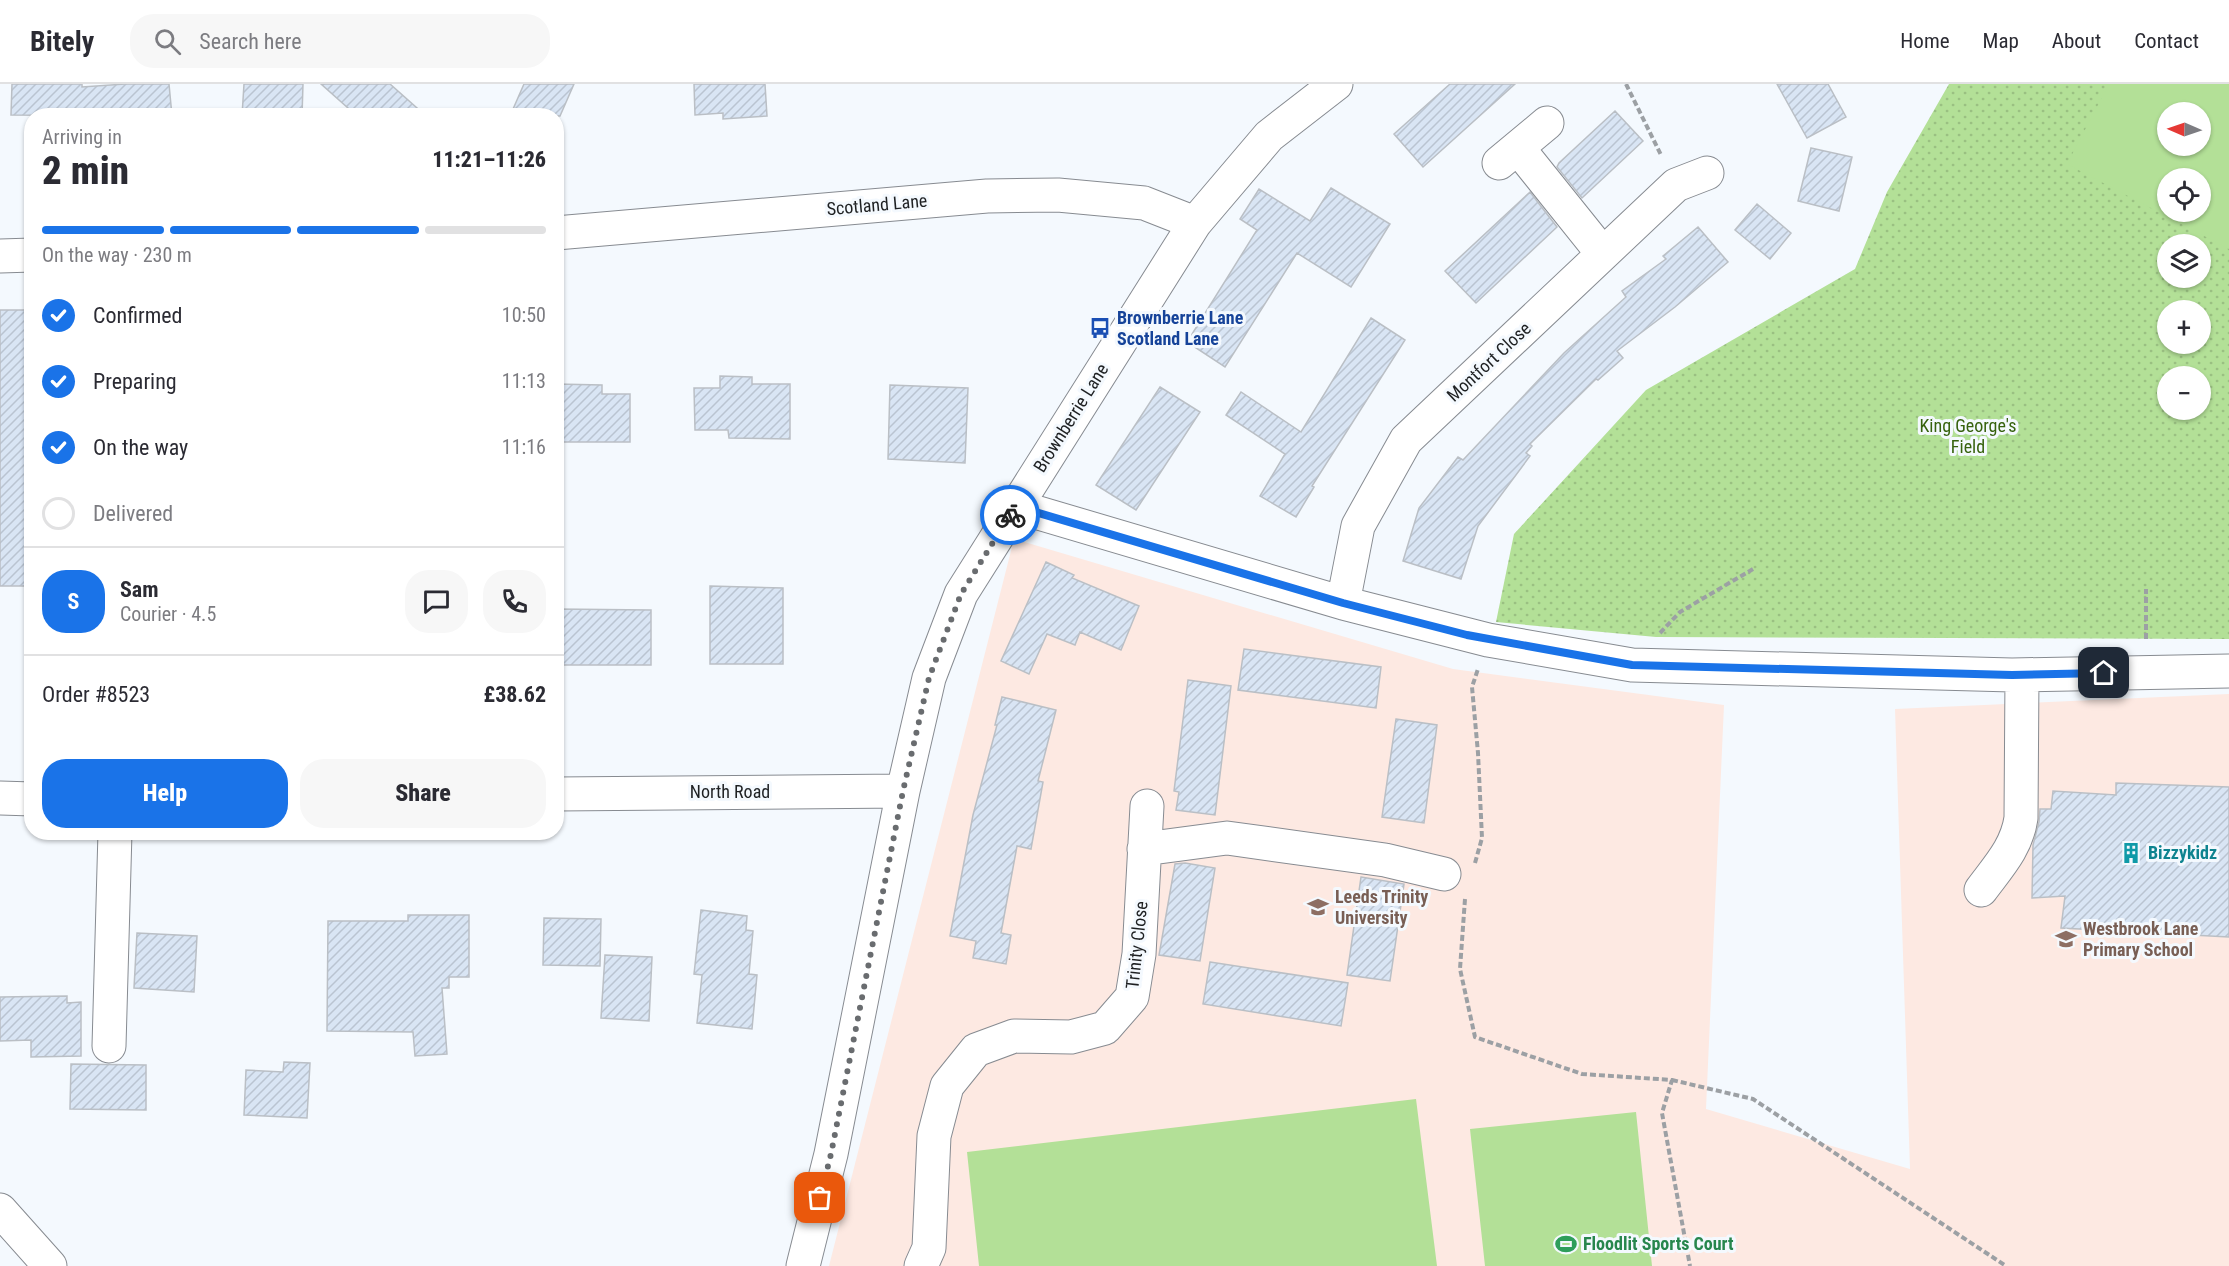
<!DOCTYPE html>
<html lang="en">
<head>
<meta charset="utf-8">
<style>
	body { margin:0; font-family:"Roboto Condensed",sans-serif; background:#f7f7f7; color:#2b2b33; height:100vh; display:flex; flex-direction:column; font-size:22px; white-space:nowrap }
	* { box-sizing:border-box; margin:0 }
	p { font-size:20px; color:#7c7c81 }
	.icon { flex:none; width:33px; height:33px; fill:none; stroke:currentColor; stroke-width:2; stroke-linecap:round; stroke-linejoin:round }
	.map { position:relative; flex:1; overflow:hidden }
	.sheet { position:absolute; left:24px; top:24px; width:540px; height:732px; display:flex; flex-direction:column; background:#fff; border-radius:24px; box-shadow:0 2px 4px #0004 }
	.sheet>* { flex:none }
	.needle { width:39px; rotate:272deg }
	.tools { position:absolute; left:2157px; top:18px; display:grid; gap:12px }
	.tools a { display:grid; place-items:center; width:54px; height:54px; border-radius:50%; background:#fff; box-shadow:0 2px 4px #0004; font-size:30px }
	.pin { position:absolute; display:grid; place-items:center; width:51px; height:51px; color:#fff; margin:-26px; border-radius:12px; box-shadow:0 3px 9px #0006 }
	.courier { position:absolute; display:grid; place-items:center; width:60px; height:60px; margin:-30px; border:4px solid #1a73e8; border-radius:50%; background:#fff; color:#222; box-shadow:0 2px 8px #0007 }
	.summary em { font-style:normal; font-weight:800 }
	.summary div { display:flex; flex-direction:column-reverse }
	.summary { display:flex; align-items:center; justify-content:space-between; height:102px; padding:0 18px }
	h1 { font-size:39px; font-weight:800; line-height:45px }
	.bar { display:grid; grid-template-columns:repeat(4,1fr); gap:9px 6px; align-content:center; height:72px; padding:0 18px }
	.bar i { height:8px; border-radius:4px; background:#e1e1e2 }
	.bar .current { background:#1a73e8 }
	.bar p { grid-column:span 4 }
	.line { display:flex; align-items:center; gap:15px; padding:0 18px; border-top:2px solid #e1e1e2 }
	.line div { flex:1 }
	.round { display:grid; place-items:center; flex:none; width:63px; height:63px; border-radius:24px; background:#f7f7f7 }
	ol { padding:0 18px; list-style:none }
	li { display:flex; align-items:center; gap:18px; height:66px }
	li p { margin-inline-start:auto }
	li .icon { padding:6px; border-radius:50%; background:#1a73e8; color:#fff; stroke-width:4 }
	li:last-child { color:#7c7c81 }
	li i { width:33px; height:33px; border:3px solid #e1e1e2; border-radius:50% }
	.primary-button { display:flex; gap:12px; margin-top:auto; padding:12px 18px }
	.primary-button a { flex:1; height:69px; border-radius:24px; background:#1a73e8; color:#fff; font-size:24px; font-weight:800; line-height:69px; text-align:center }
	.primary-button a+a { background:#f7f7f7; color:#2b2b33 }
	header { display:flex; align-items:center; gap:36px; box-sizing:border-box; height:84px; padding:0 30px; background:#fff; border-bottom:2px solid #e1e1e2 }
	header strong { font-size:28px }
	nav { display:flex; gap:33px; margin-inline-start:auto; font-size:21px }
	.search { width:420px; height:54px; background:#f7f7f7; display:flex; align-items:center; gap:15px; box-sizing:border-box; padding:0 21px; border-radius:24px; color:#7c7c81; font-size:22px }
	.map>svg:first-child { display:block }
	.education { fill:#fde9e2 }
	.green { fill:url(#green-dots); fill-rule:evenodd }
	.pitch { fill:#b3e097; fill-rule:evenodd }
	.building { fill:url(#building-hatch); stroke:#babfc5; stroke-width:1.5 }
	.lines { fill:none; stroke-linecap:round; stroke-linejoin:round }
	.minor-casing { stroke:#878b91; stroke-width:35 }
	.path { stroke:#9ca0a4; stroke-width:4; stroke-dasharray:6 3; stroke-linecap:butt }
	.minor { stroke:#fff; stroke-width:33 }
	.done { stroke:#696c6f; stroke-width:6; stroke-dasharray:0 10.8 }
	.route { stroke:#1a73e8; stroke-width:8 }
	.labels { text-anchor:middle; stroke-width:6; stroke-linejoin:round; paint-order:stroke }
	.street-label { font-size:18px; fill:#1e2022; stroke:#f4f9fe }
	.transit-label { font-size:18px; font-weight:bold; fill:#164399; stroke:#f4f9fe; text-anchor:start }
	.park-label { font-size:18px; fill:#36620d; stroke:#f4f9fe }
	.culture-label { font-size:18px; font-weight:bold; fill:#0d838f; stroke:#f4f9fe; text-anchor:start }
	.education-label { font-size:18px; font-weight:bold; fill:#785e54; stroke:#f4f9fe; text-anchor:start }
	.leisure-label { font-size:18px; font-weight:bold; fill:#27864d; stroke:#f4f9fe; text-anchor:start }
</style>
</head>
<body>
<header>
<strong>Bitely</strong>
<div class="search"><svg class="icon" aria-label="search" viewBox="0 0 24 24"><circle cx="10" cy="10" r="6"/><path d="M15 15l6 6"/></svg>Search here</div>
<nav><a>Home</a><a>Map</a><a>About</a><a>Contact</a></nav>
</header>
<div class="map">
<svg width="2229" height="1182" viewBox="0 0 2229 1182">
	<defs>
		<pattern id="green-dots" width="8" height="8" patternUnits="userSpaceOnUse" patternTransform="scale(1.5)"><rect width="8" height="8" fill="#b3e097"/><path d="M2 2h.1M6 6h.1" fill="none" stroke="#9ac082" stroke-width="1.8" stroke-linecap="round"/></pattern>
		<pattern id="building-hatch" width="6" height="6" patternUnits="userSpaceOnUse" patternTransform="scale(1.5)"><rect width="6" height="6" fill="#d9e5f4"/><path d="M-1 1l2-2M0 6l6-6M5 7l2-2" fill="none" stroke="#bac4d1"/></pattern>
	</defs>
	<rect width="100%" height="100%" fill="#f4f9fe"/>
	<!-- education -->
	<path class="education" d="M1014 455 1453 585 1724 621 1706 1025 1910 1085 1895 625 2229 610V1182H829Z"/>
	<!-- green -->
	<path class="green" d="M1949 0H2229V555L1656 553 1496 538 1514 450 1646 306 1855 185 1887 108ZM2168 28H2200V62H2168ZM2168 94H2200V128H2168ZM2168 160H2200V194H2168ZM2168 226H2200V260H2168ZM2168 292H2200V326H2168Z"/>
	<!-- pitch -->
	<path class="pitch" d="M2109 0H2229V165L2067 80ZM2168 28H2200V62H2168ZM2168 94H2200V128H2168Z
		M1416 1015 1437 1182H979L967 1068Z
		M1636 1028 1652 1182H1485L1470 1045Z"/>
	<!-- building -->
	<path class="building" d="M12 0H82V3L125 0H169L172 32 11 31Z
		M244 0H303L302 32H242Z
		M321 0H390L426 32H357Z
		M524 0H574L560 32H510Z
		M694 0H765L767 32 723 35V29L695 31Z
		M1450 0H1515L1423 83 1394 50Z
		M1777 0H1828L1846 33 1807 54Z
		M1615 27 1643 57 1582 114 1557 83 1559 79Z
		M1811 64 1852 73 1839 127 1798 117Z
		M1331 104 1390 140 1351 203 1297 169 1225 283 1187 258 1257 146 1240 135 1259 105 1310 137Z
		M1530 108 1557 143 1476 219 1445 187Z
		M1757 120 1791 149 1770 175 1735 146Z
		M1698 143 1728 178 1675 223 1617 267 1623 274 1598 296 1596 295 1530 360 1532 362 1526 369 1530 372 1478 442 1461 495 1403 477 1419 424 1458 373 1463 376 1564 269 1626 213 1622 207 1666 175 1663 172Z
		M0 226H32V502H0Z
		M1371 234 1405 256 1312 402 1314 403 1296 433 1260 412 1285 370 1226 331 1241 308 1301 348Z
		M720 292 752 293V300H790V355L729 354 728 346H695L694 304H720Z
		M556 300 602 301V310H630V358H556Z
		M890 301 968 304 965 379 888 375Z
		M1160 303 1200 328 1136 426 1096 401Z
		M1046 478 1074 491 1072 494 1139 522 1121 566 1080 548 1075 561 1047 550 1029 590 1001 577Z
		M710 502 783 504V580H710Z
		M556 525 651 526V581H556Z
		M1244 565 1381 583 1376 624 1238 606Z
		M1188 596 1231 602 1215 731 1176 726 1179 708 1174 707Z
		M1002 613 1056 626 1038 697 1043 698 1031 765 1017 762 1001 849 1011 851 1006 880 973 874 976 857 950 852 973 731 997 641H995Z
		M1396 635 1437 641 1424 739 1382 733Z
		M2116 699 2229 703V853L2061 844 2065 812 2032 814 2033 761 2039 738 2040 725H2051L2053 707 2116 711Z
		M1185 779 1215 784 1200 877 1159 871 1175 780Z
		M1361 793 1404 800 1390 897 1347 891Z
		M701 826 747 832 746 846 753 847 749 890 757 891 752 945 697 939 702 891 694 890Z
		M408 831H469V893H449V904H442L447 970 415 972 413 948 327 947 328 837H408Z
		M544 834 601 835 600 882 543 881Z
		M137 849 197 852 194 908 134 904Z
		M605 871 652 873 649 937 601 934Z
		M1210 878 1348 899 1341 942 1203 920Z
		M67 912V919L81 918V972L31 973V956L0 957V913Z
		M284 978 310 979 307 1034 244 1031 246 986 283 988Z
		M71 980 146 981V1026L70 1025Z"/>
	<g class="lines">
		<defs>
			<path id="minor" d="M1518 64 1603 170
				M1499 79 1547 39
				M556 149 987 112 1058 111 1144 119 1195 139
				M0 172 32 171
				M1015 422 1343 519 1488 556 1632 581 2012 591 2229 587
				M1343 519 1358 442 1406 356 1676 101 1707 89
				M556 710 903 707
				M0 714 32 715
				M1144 765 1227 754 1385 776 1444 790
				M1981 806C1998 783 2017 763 2021 734L2022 591
				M109 962 115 748
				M0 1126 50 1182
				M803 1182 831 1070 903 707 929 594 961 510 1195 139 1269 52 1336 0
				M921 1182 929 1164 934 1052 947 1002 976 966 1014 952 1071 953 1105 944 1132 913 1139 870 1147 722"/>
		</defs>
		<!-- minor casing -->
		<use href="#minor" class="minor-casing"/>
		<!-- path -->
		<path class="path" d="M1626 0 1661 71
			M1660 549 1680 528 1753 485
			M2146 555V505
			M1475 779 1482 754 1478 669 1472 603 1478 585
			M1465 815 1460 885 1475 953 1582 990 1672 996 1662 1029 1690 1182
			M1672 996 1753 1015 2006 1182"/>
		<!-- minor -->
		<use href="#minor" class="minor"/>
	</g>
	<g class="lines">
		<!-- done -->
		<path class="done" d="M820 1114 831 1070 903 707 929 594 961 510 1010 431"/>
		<!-- route -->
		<path class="route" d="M1010 431 1015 422 1343 519 1467 551 1632 581 2012 591 2104 589"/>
	</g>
	<!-- icons -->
	<defs>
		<symbol id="bus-bare" viewBox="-9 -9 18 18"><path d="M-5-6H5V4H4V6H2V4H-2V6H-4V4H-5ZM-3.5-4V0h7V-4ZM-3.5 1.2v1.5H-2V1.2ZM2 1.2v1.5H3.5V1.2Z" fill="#1a4fb4" stroke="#f4f9fe" stroke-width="2.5" paint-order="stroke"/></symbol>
		<symbol id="building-bare" viewBox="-9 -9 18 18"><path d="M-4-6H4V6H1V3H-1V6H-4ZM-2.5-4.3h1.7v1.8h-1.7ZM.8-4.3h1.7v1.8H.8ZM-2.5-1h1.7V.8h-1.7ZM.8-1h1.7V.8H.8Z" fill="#0f9aa8" stroke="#f4f9fe" stroke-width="2.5" paint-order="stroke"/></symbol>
		<symbol id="university-bare" viewBox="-9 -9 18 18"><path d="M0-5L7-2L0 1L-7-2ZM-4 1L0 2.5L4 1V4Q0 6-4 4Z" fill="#8d6e63" stroke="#f4f9fe" stroke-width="2.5" paint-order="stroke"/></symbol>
		<symbol id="school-bare" viewBox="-9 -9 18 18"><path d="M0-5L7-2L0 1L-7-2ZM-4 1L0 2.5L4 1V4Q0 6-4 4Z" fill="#8d6e63" stroke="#f4f9fe" stroke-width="2.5" paint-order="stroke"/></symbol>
		<symbol id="stadium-bare" viewBox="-9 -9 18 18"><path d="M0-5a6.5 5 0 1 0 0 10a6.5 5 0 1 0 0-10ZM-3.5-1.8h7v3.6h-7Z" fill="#2e9e5b" stroke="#f4f9fe" stroke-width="2.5" paint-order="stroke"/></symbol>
	</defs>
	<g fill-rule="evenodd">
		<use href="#bus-bare" x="1085" y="229" width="30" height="30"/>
		<use href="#building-bare" x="2116" y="754" width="30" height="30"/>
		<use href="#university-bare" x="1303" y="808" width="30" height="30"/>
		<use href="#school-bare" x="2051" y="840" width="30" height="30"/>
		<use href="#stadium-bare" x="1551" y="1145" width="30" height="30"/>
	</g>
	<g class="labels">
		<!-- street labels -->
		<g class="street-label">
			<text transform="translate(877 121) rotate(-5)" y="6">Scotland Lane</text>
			<text transform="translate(1489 278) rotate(-43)" y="6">Montfort Close</text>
			<text transform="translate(1071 334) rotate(-58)" y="6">Brownberrie Lane</text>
			<text x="730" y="714">North Road</text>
			<text transform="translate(1137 861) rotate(-84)" y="6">Trinity Close</text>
		</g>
		<!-- transit labels -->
		<g class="transit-label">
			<text x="1117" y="240">Brownberrie Lane<tspan x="1117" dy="21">Scotland Lane</tspan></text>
		</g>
		<!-- park labels -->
		<g class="park-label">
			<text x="1968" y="348">King George's<tspan x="1968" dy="21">Field</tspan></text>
		</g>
		<!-- culture labels -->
		<g class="culture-label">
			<text x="2148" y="775">Bizzykidz</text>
		</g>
		<!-- education labels -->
		<g class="education-label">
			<text x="1335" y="819">Leeds Trinity<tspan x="1335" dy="21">University</tspan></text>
			<text x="2083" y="851">Westbrook Lane<tspan x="2083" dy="21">Primary School</tspan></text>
		</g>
		<!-- leisure labels -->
		<g class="leisure-label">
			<text x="1583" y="1166">Floodlit Sports Court</text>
		</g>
	</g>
</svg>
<div class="tools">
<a><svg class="needle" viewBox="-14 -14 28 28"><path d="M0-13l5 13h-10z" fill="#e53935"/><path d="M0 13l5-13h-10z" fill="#7c7c81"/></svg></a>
<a><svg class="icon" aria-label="locate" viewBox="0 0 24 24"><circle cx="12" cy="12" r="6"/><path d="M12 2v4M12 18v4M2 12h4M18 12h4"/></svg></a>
<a><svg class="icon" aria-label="layers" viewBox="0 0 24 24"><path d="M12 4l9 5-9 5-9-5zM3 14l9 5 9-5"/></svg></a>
<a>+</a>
<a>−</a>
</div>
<div class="pin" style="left:820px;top:1114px;background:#ea580c"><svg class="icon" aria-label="bag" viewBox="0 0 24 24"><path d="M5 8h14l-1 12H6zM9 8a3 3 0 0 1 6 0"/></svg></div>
<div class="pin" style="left:2104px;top:589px;background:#1f2937"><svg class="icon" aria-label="home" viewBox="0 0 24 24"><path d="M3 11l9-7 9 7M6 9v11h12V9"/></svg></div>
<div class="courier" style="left:1010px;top:431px"><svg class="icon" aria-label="bike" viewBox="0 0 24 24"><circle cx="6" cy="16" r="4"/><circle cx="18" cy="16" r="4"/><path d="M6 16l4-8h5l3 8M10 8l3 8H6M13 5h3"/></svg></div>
<section class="sheet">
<div class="summary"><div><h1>2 min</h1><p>Arriving in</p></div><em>11:21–11:26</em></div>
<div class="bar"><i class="current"></i><i class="current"></i><i class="current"></i><i></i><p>On the way · 230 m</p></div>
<ol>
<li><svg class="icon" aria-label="check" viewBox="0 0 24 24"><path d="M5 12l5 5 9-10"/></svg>Confirmed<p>10:50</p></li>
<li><svg class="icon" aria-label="check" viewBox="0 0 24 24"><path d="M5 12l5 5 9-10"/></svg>Preparing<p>11:13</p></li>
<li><svg class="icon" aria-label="check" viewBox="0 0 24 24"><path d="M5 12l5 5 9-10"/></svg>On the way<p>11:16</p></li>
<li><i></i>Delivered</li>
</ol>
<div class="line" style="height:108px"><b class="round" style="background:#1a73e8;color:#fff">S</b><div><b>Sam</b><p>Courier · 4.5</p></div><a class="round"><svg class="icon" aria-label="chat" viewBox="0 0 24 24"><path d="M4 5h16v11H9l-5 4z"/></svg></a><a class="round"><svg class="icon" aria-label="phone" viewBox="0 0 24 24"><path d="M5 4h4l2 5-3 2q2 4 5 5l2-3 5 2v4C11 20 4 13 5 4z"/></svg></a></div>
<div class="line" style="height:78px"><div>Order #8523</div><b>£38.62</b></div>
<div class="primary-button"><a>Help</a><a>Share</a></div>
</section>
</div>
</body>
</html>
